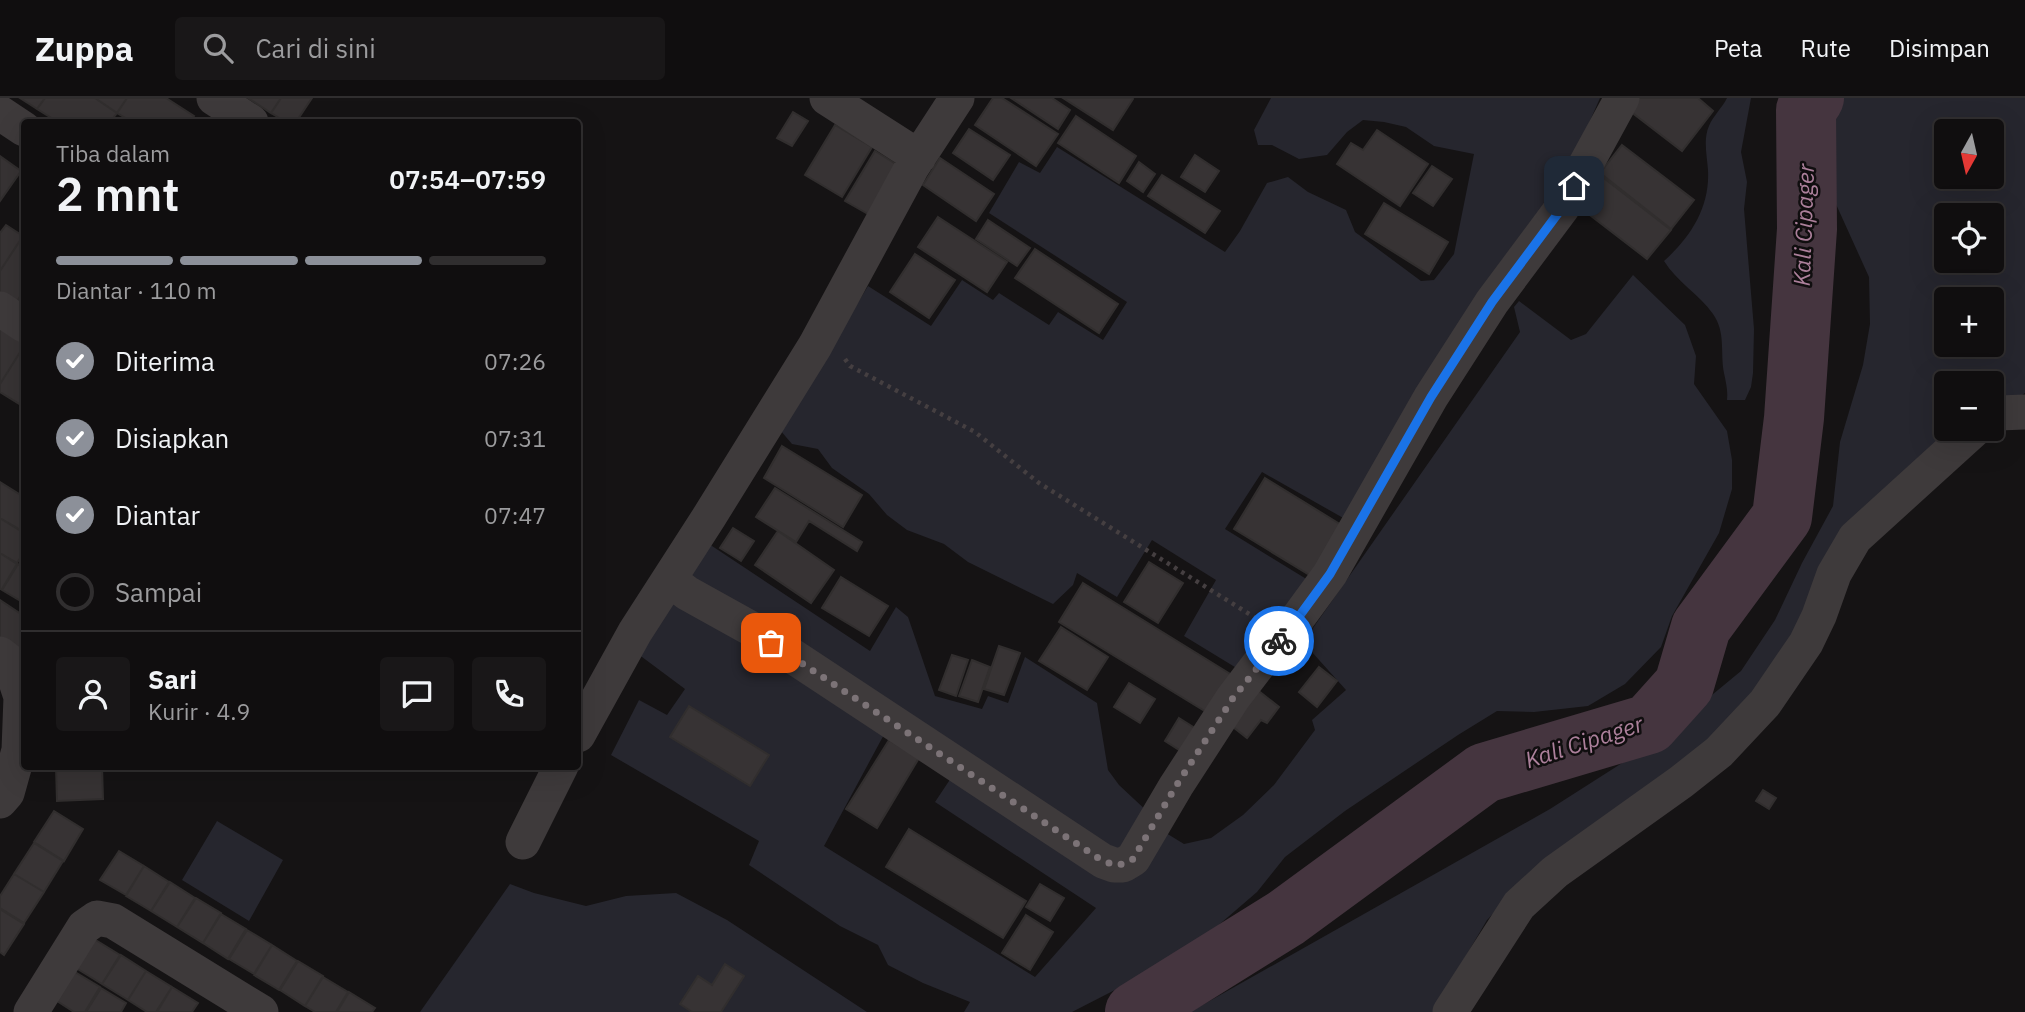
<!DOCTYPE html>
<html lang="id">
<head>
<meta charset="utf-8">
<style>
	body { margin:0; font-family:"IBM Plex Sans",sans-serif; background:#191718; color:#f1f3f6; height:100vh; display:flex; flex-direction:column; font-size:26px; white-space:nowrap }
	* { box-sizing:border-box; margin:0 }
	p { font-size:23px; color:#9c9c9e }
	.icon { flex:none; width:38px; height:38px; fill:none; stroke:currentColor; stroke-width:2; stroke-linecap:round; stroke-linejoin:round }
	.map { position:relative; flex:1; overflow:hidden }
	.sheet { position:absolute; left:21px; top:21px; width:560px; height:651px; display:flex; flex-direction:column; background:#100e0f; border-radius:7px; box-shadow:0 7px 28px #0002,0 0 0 2px #302e2f }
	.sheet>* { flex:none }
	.needle { width:46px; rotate:188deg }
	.buttons { position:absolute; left:1934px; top:21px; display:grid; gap:14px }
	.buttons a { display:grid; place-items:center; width:70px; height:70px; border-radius:7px; background:#100e0f; box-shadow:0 7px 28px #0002,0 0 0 2px #302e2f; font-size:35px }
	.pin { position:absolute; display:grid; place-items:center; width:60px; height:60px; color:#fff; margin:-30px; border-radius:14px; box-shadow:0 4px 10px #0006 }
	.courier { position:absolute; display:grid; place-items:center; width:70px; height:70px; margin:-35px; border:5px solid #1a73e8; border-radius:50%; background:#fff; color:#222; box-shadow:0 2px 9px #0007 }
	.overview em { font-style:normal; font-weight:600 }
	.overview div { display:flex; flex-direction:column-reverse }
	.overview { display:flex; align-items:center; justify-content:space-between; height:119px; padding:0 35px }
	h1 { font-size:46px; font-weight:600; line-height:52px }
	.bar { display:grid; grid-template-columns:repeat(4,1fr); gap:10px 7px; align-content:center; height:84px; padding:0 35px }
	.bar i { height:9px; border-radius:5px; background:#302e2f }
	.bar .current { background:#8c9099 }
	.bar p { grid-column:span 4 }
	.line { display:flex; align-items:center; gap:18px; padding:0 35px; border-top:2px solid #302e2f }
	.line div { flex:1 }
	.round { display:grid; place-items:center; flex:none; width:74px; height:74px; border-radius:7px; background:#191718 }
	ol { padding:0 35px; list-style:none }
	li { display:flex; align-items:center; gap:21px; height:77px }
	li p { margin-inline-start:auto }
	li .icon { padding:7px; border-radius:50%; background:#8c9099; color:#fff; stroke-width:4 }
	li:last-child { color:#9c9c9e }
	li i { width:38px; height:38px; border:4px solid #302e2f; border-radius:50% }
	header { display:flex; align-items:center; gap:42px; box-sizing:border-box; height:98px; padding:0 35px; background:#100e0f; border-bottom:2px solid #302e2f }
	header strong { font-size:33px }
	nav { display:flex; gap:38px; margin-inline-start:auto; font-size:24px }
	.search { width:490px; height:63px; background:#191718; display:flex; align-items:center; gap:18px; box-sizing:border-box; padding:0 24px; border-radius:7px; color:#9c9c9e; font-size:26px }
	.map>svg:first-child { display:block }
	.green { fill:#26262e; fill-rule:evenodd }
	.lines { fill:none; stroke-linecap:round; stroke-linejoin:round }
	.river { stroke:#45353f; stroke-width:60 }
	.building { fill:#373334; stroke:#312e2e; stroke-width:2 }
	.path { stroke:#453f41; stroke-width:4.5; stroke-dasharray:3.5 5; stroke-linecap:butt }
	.street { stroke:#3e3a3b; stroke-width:35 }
	.done { stroke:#7c7377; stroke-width:7; stroke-dasharray:0 12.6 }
	.route { stroke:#1a73e8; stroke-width:9 }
	.labels { text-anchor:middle; stroke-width:5; stroke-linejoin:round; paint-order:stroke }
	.water-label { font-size:23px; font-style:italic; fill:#ac809b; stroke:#100e0f }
</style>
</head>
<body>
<header>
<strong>Zuppa</strong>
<div class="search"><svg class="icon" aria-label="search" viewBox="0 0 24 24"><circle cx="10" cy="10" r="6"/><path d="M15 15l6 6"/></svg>Cari di sini</div>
<nav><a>Peta</a><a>Rute</a><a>Disimpan</a></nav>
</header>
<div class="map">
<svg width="2025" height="914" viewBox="0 0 2025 914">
	<rect width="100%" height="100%" fill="#151314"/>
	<!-- green -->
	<path class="green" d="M1271 0H1600L1565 80 1345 421 1262 374 1225 431 1308 482 1243 574 1184 538 1216 482 1152 442 1117 499 1077 475 1073 487 1053 506 968 464 944 446 907 432 887 417 869 396 832 370 818 351 792 346 780 332 868 188 931 228 962 182 993 202 999 195 1049 227 1058 214 1103 242 1127 204 989 115 1019 64 1040 75 1057 49 1225 154 1240 133 1267 85 1288 79 1308 94 1346 112 1355 134 1421 183 1434 182 1454 156 1474 56 1434 48 1406 29 1384 24 1363 22 1347 34 1327 57 1299 61 1272 47H1258L1254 32Z
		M1727 0H1751L1741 54 1747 84 1744 111 1754 231 1753 275 1751 289 1745 302H1727C1728 292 1726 285 1724 275 1720 255 1726 234 1713 216 1699 196 1677 184 1664 163 1691 139 1710 109 1708 72 1707 58 1703 41 1709 28 1713 18 1722 10 1727 0Z
		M1836 0H2025V295L2021 298 1992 309V285H1946V331H1958L1769 578 1729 624 1683 663 1517 791 1487 822 1433 914H1190L1550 711 1655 644 1741 573 1775 522 1802 465 1833 408 1840 344 1863 267 1870 226 1869 179 1835 104 1823 36ZM1946 33H1992V79H1946ZM1946 117H1992V163H1946ZM1946 201H1992V247H1946Z
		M1633 177 1685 227 1696 258 1694 286 1727 333 1732 362V391L1719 435 1672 518 1661 549 1625 586 1588 608 1534 614 1497 613 1458 637 1345 713 1285 759 1257 794 1185 856 1072 914H964L970 904 923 885 888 867 878 847 840 828 749 767 759 743 611 657 639 602 667 617 685 591 638 556 672 497 887 631 824 748 1035 879 1096 810 935 704 953 677 1115 780 1166 735 1184 746 1211 740 1243 717 1274 687 1315 632 1312 622 1346 592 1302 543 1313 530 1520 234 1514 209 1519 203 1571 242 1586 236Z
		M709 446 870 553 896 509 908 519 935 598 982 611 988 598 1008 605 1025 559 1097 605 1108 672 1119 687 1150 716 1114 760 690 479Z
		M217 723 283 762 249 823 182 782Z
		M510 786 534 795 586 808 626 798 676 795 727 822 867 914H420Z"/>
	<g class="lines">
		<!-- river -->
		<path class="river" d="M1135 914 1286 820 1484 675 1649 626 1684 587 1701 529 1782 419 1794 320 1807 131 1806 12 1814 0"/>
	</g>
	<!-- building -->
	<path class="building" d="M20 0H45L37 11Z
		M45 0H95L117 15 110 24H58L37 11Z
		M95 0H127L117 15Z
		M127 0H166L194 18 190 24H132L117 15Z
		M248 0H281L271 15Z
		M281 0H312L296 24H286L271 15Z
		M993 0H1002L1058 36 1036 68 975 27Z
		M1011 0H1052L1070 12 1058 31Z
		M1063 0H1132L1133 1 1113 32Z
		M1634 0H1698L1713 13 1682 53 1626 10Z
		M793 14 808 23 792 48 777 40Z
		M1076 18 1136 58 1119 85 1058 45Z
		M835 27 872 49 842 99 805 77Z
		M969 31 1010 57 993 82 953 55Z
		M1377 32 1428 66 1400 108 1337 66 1351 45 1363 52Z
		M1622 47 1694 102 1671 131 1600 75Z
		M875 53 904 71 875 120 845 103Z
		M1195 57 1219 73 1205 94 1181 79Z
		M0 58 21 73 0 103Z
		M940 60 994 96 976 123 923 87Z
		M1139 64 1155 76 1143 94 1127 83Z
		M1432 68 1452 81 1433 108 1413 95Z
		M1596 74 1671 132 1647 161 1573 104Z
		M1162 77 1220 113 1205 135 1148 98Z
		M1384 105 1448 144 1429 176 1365 136Z
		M938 119 1007 164 987 194 918 149Z
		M988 122 1030 150 1017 168 976 141Z
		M6 127 23 138 0 173V135Z
		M23 138 24 139V192L16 205 0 194V173Z
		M1035 151 1118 206 1099 235 1015 180Z
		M915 156 955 182 929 220 890 194Z
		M0 229 24 241V248L0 286Z
		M24 248V301L21 307 0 294V286Z
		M782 348 862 397 843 429 764 380Z
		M1265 380 1343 428 1311 478 1234 431Z
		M0 384 24 399V434L0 420Z
		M775 390 862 444 857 453 809 423 796 444 756 419Z
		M0 420 24 435V454L17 465 0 455Z
		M733 430 754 443 741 463 720 450Z
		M778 433 834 472 811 505 755 467Z
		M0 455 17 466 2 491H0Z
		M1149 464 1183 485 1158 525 1124 504Z
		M18 466 24 470V505L2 492Z
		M841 479 888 508 869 538 822 510Z
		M1083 485 1240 582 1216 620 1059 524Z
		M0 502 24 518V559L0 544Z
		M1061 529 1108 559 1087 592 1039 563Z
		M999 548 1020 555 1004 597 984 591Z
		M952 557 968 562 956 598 939 592Z
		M972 562 990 569 978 604 959 598Z
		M1319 569 1337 583 1317 609 1299 594Z
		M1129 585 1155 601 1140 625 1114 609Z
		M1255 590 1279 609 1267 625 1261 622 1247 640 1228 625Z
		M689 608 769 657 750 688 670 639Z
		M1179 620 1198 632 1184 655 1165 643Z
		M889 642 919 660 877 730 846 711Z
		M102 668 103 701 57 703 56 669Z
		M1763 692 1776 700 1769 711 1756 703Z
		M54 713 83 731 64 763 34 744Z
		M909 731 1026 803 1003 840 886 769Z
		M34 745 63 763 44 794 14 776Z
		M119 753 144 768 126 797 100 782Z
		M144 768 169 784 151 813 126 798Z
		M14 776 44 794 24 825 0 810V798Z
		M170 784 195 800 177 829 151 813Z
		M1040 786 1064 800 1050 823 1026 809Z
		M196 800 221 815 203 845 177 829Z
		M0 811 24 826 4 857 0 854Z
		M221 816 246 831 228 861 203 845Z
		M1026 817 1053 834 1030 872 1002 855Z
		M247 832 272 847 254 876 229 861Z
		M94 841 120 857 102 886 76 870Z
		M272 847 297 863 279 892 254 877Z
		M121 857 146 873 128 902 102 886Z
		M298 863 323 878 305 908 280 892Z
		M725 866 744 878 721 914H692L680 906 698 878 712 887Z
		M146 873 172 889 156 914H147L128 902Z
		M75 874 100 889 85 914H74L57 903Z
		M323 879 348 894 336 914H315L305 908Z
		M172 889 198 905 192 914H157Z
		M101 890 126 905 121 914H86Z
		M349 894 375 910 372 914H337Z"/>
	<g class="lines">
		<!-- path -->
		<path class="path" d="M845 261 850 268 975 334 1039 385 1254 519"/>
		<!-- street -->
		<path class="street" d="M214 0 251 24
			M827 0 919 59
			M0 15 24 31
			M0 211 24 227
			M1992 317 1999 315 2025 314
			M669 481 687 495 750 530 1103 763 1114 767H1123L1133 761 1176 688 1233 600 1265 558 1292 528 1330 476 1431 299 1492 204 1562 110 1622 0
			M0 556 9 563 21 599 19 652 7 695 0 703
			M578 637 635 534 709 419 815 248 912 69 957 0
			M523 744 561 668
			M31 914 84 829 97 820 113 823 261 914
			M1450 914 1519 807 1555 774 1681 684 1719 654 1765 605 1806 545 1819 518 1834 476 1855 440 1975 331"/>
	</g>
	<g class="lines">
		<!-- done -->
		<path class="done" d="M771 545 1103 763C1116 768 1122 768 1133 761L1176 688 1233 600 1279 543"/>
		<!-- route -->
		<path class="route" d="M1279 543 1292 528 1330 476 1431 299 1492 204 1562 110 1574 88"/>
	</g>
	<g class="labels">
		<!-- water labels -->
		<g class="water-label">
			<text transform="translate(1804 127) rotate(-88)" y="8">Kali Cipager</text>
			<text transform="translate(1584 644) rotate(-18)" y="8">Kali Cipager</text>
		</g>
	</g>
</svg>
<div class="buttons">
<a><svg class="needle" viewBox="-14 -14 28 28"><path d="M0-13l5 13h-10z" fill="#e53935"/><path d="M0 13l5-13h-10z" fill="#9c9c9e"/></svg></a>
<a><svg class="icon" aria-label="locate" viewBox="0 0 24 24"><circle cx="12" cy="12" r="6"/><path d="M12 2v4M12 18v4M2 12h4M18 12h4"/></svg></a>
<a>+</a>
<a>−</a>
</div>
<div class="pin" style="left:771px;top:545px;background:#ea580c"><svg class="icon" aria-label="bag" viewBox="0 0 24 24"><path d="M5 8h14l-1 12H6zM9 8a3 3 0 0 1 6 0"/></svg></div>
<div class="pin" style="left:1574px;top:88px;background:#1f2937"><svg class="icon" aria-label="home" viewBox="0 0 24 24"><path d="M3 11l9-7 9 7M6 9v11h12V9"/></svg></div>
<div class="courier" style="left:1279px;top:543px"><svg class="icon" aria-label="bike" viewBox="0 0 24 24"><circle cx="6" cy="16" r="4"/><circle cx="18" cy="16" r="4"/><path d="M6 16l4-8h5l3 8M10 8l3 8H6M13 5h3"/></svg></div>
<section class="sheet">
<div class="overview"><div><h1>2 mnt</h1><p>Tiba dalam</p></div><em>07:54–07:59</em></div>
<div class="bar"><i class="current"></i><i class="current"></i><i class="current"></i><i></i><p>Diantar · 110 m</p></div>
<ol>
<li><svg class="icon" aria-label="check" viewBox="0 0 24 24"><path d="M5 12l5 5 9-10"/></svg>Diterima<p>07:26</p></li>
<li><svg class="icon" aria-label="check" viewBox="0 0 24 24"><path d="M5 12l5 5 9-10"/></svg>Disiapkan<p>07:31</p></li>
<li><svg class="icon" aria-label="check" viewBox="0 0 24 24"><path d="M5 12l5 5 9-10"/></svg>Diantar<p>07:47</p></li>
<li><i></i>Sampai</li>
</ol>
<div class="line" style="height:126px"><a class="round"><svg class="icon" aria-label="person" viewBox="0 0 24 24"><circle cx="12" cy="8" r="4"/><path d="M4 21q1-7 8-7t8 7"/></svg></a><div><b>Sari</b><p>Kurir · 4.9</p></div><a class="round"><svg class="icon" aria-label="chat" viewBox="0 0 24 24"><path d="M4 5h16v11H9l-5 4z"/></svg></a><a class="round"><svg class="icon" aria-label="phone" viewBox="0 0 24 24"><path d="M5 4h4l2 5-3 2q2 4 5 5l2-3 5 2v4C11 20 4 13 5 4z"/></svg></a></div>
</section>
</div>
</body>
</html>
